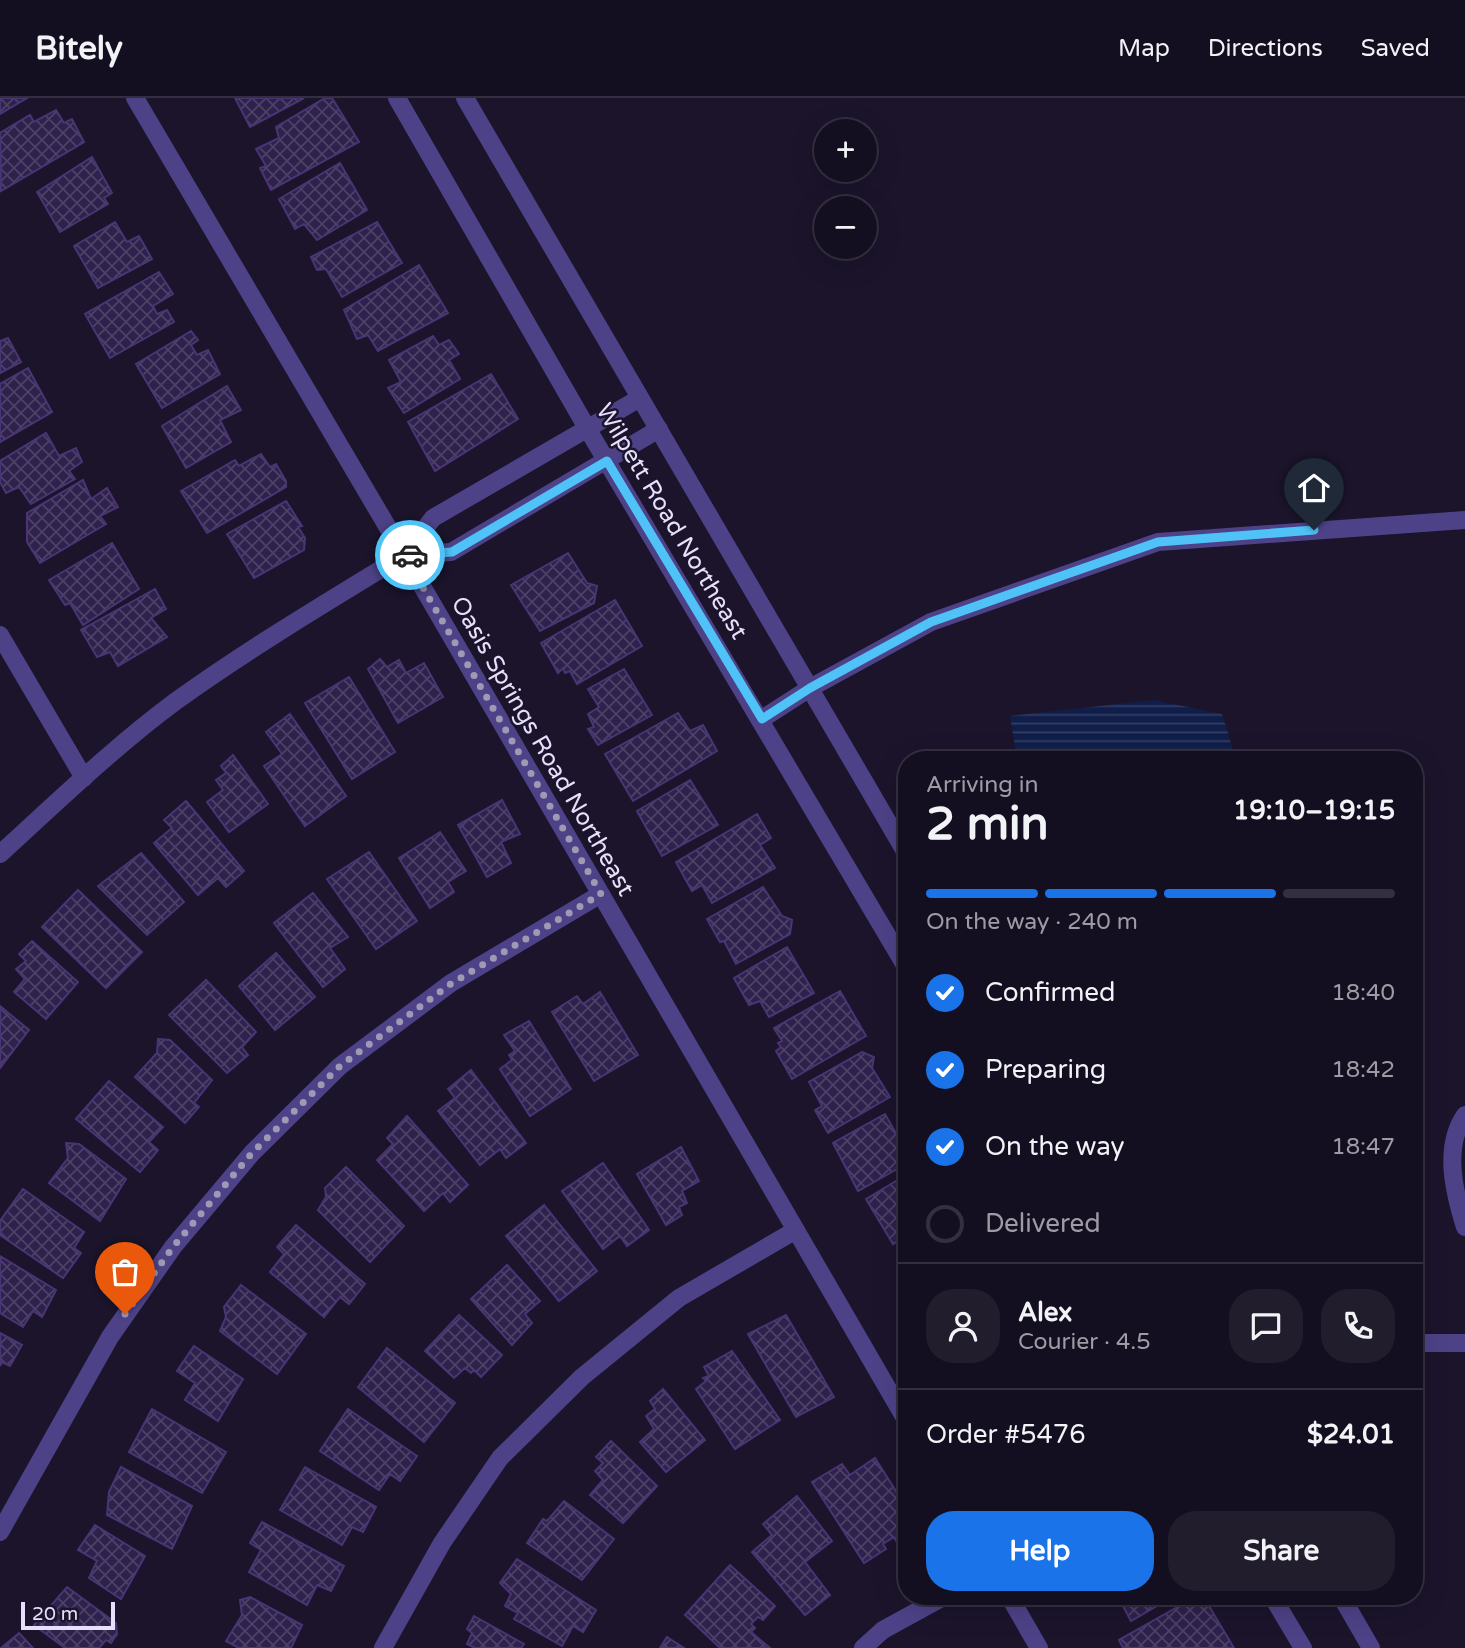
<!DOCTYPE html>
<html lang="en">
<head>
<meta charset="utf-8">
<style>
	body { margin:0; font-family:"Varela Round",sans-serif; background:#211d2d; color:#f1f3f6; height:100vh; display:flex; flex-direction:column; font-size:26px; white-space:nowrap }
	* { box-sizing:border-box; margin:0 }
	p { font-size:23px; color:#9d9ca5 }
	.icon { flex:none; width:38px; height:38px; fill:none; stroke:currentColor; stroke-width:2; stroke-linecap:round; stroke-linejoin:round }
	.map { position:relative; flex:1; overflow:hidden }
	.side { position:absolute; left:898px; top:653px; width:525px; height:854px; display:flex; flex-direction:column; background:#140f20; border-radius:28px; box-shadow:0 7px 28px #0002,0 0 0 2px #332f3e }
	.side>* { flex:none }
	.buttons { position:absolute; left:814px; top:21px; display:grid; gap:14px }
	.buttons a { display:grid; place-items:center; width:63px; height:63px; border-radius:50%; background:#140f20; box-shadow:0 7px 28px #0002,0 0 0 2px #332f3e; font-size:35px }
	.scale { position:absolute; left:21px; bottom:18px; width:94px; box-sizing:border-box; padding-left:7px; border:4px solid #e7e0fd; border-top:0; font-size:19px; line-height:24px; white-space:nowrap; color:#e7e0fd; -webkit-text-stroke:5px #1b142b; paint-order:stroke }
	.pin { position:absolute; display:grid; place-items:center; width:60px; height:60px; color:#fff; margin:-72px -30px; border-radius:50% 50% 50% 0; rotate:-45deg; box-shadow:0 0 7px #0007 }
	.pin .icon { rotate:45deg }
	.courier { position:absolute; display:grid; place-items:center; width:70px; height:70px; margin:-35px; border:5px solid #4fc3f7; border-radius:50%; background:#fff; color:#222; box-shadow:0 2px 9px #0007 }
	.headline em { font-style:normal; font-weight:700 }
	.headline div { display:flex; flex-direction:column-reverse }
	.headline { display:flex; align-items:center; justify-content:space-between; height:119px; padding:0 28px }
	h1 { font-size:46px; font-weight:700; line-height:52px }
	.bar { display:grid; grid-template-columns:repeat(4,1fr); gap:10px 7px; align-content:center; height:84px; padding:0 28px }
	.bar i { height:9px; border-radius:5px; background:#332f3e }
	.bar .on { background:#1a73e8 }
	.bar p { grid-column:span 4 }
	.line { display:flex; align-items:center; gap:18px; padding:0 28px; border-top:2px solid #332f3e }
	.line div { flex:1 }
	.round { display:grid; place-items:center; flex:none; width:74px; height:74px; border-radius:28px; background:#211d2d }
	ol { padding:0 28px; list-style:none }
	li { display:flex; align-items:center; gap:21px; height:77px }
	li p { margin-inline-start:auto }
	li .icon { padding:7px; border-radius:50%; background:#1a73e8; color:#fff; stroke-width:4 }
	li:last-child { color:#9d9ca5 }
	li i { width:38px; height:38px; border:4px solid #332f3e; border-radius:50% }
	.primary-button { display:flex; gap:14px; margin-top:auto; padding:14px 28px }
	.primary-button a { flex:1; height:80px; border-radius:28px; background:#1a73e8; color:#fff; font-size:28px; font-weight:700; line-height:80px; text-align:center }
	.primary-button a+a { background:#211d2d; color:#f1f3f6 }
	header { display:flex; align-items:center; gap:42px; box-sizing:border-box; height:98px; padding:0 35px; background:#140f20; border-bottom:2px solid #332f3e }
	header strong { font-size:33px }
	nav { display:flex; gap:38px; margin-inline-start:auto; font-size:24px }
	.map>svg:first-child { display:block }
	.water { fill:url(#water-rules) }
	.building { fill:url(#building-cross-hatch); stroke:#493575; stroke-width:2 }
	.lines { fill:none; stroke-linecap:round; stroke-linejoin:round }
	.minor { stroke:#4d4287; stroke-width:18 }
	.done { stroke:#a099b4; stroke-width:7; stroke-dasharray:0 12.6 }
	.route { stroke:#4fc3f7; stroke-width:9 }
	.labels { text-anchor:middle; stroke-width:5; stroke-linejoin:round; paint-order:stroke }
	.street-label { font-size:24px; fill:#e7e0fd; stroke:#1b142b }
</style>
</head>
<body>
<header>
<strong>Bitely</strong>
<nav><a>Map</a><a>Directions</a><a>Saved</a></nav>
</header>
<div class="map">
<svg width="1465" height="1550" viewBox="0 0 1465 1550">
	<defs>
		<pattern id="water-rules" width="6" height="5" patternUnits="userSpaceOnUse" patternTransform="scale(1.75)"><rect width="6" height="5" fill="#101e49"/><path d="M0 2.5h6" fill="none" stroke="#333e64"/></pattern>
		<pattern id="building-cross-hatch" width="8" height="8" patternUnits="userSpaceOnUse" patternTransform="scale(1.75)"><rect width="8" height="8" fill="#2e214b"/><path d="M0 0l8 8M0 8l8-8" fill="none" stroke="#4c4166"/></pattern>
	</defs>
	<rect width="100%" height="100%" fill="#1b142b"/>
	<!-- water -->
	<path class="water" d="M1154 602 1222 616 1236 661H1017L1010 618Z"/>
	<!-- building -->
	<path class="building" d="M0 0H27L0 16Z
		M235 0H304L250 29Z
		M325 0H332L359 44 271 92 260 70 266 68 256 51 279 40 276 29Z
		M56 12 64 25 72 21 84 44 1 93 0 35 30 17 34 24Z
		M92 59 112 95 104 100 108 106 60 134 37 94Z
		M340 65 367 112 317 142 304 126 295 131 279 101Z
		M115 124 127 144 139 138 152 161 98 190 74 148Z
		M377 124 402 165 342 199 326 171 317 172 311 159Z
		M419 167 448 215 378 253 368 237 357 241 344 212Z
		M159 174 173 196 153 208 157 216 167 212 174 224 110 260 85 216Z
		M191 233 198 242 191 247 197 257 208 252 220 276 162 310 136 266Z
		M433 238 439 247 449 242 459 256 449 262 460 281 404 315 388 290 401 284 389 262Z
		M8 240 21 264 0 275V243Z
		M28 270 52 314 0 344V286Z
		M491 276 518 321 435 373 408 324Z
		M227 288 241 312 220 322 231 344 186 370 162 328Z
		M46 335 59 358 76 350 82 364 69 373 75 381 31 406 19 389 6 395 0 384V363Z
		M261 356 270 369 276 366 286 383V389L207 435 181 393 235 362 239 368Z
		M83 382 91 401 107 390 118 409 100 418 106 426 40 465 27 444V415Z
		M286 403 302 428 298 429 305 440 304 452 254 480 227 436Z
		M112 445 139 491 83 527 70 505 65 507 49 482Z
		M568 455 587 485 597 488 594 505 540 533 511 487Z
		M155 491 166 511 151 520 167 539 118 568 110 554 97 559 81 532Z
		M615 502 642 548 577 586 570 573 565 575 563 570 558 575 541 545Z
		M380 561 387 569 399 562 406 575 424 565 443 599 398 625 368 571Z
		M624 571 652 617 598 647 588 631 594 629 588 616 599 609 588 591Z
		M349 579 395 654 352 681 305 605Z
		M678 615 690 633 703 627 717 653 633 703 605 656Z
		M290 616 346 698 305 728 264 668 282 656 266 634Z
		M233 657 268 706 229 734 207 704 223 692 216 682 226 675 221 668Z
		M690 682 718 727 662 758 637 713Z
		M502 702 520 736 501 744 511 765 487 779 458 727Z
		M186 703 244 773 226 789 218 780 198 797 154 745 172 730 164 722Z
		M757 716 771 740 760 747 775 770 712 805 702 787 692 793 676 764Z
		M440 734 466 773 448 784 454 794 430 810 399 760Z
		M369 754 417 823 376 851 327 781Z
		M141 755 184 804 147 837 98 788Z
		M763 789 782 818 792 822 790 836 736 866 724 843 720 844 707 821Z
		M78 792 142 854 106 890 42 829Z
		M313 795 348 839 330 850 345 871 323 889 274 825Z
		M32 843 78 884 46 921 14 894 25 881 16 871 26 863 19 856Z
		M787 849 814 895 769 919 760 903 749 907 734 880Z
		M276 855 315 899 275 932 239 888Z
		M206 882 256 934 242 949 248 957 227 975 169 917Z
		M840 893 866 938 792 981 776 953 781 949 778 945 782 943 774 930Z
		M600 894 638 957 594 983 552 914 577 898 583 906Z
		M0 908 29 932 0 970Z
		M529 923 571 991 530 1018 500 971 512 962 509 957 515 953 504 937Z
		M158 941 170 942 212 982 194 1005 199 1009 185 1025 135 979 157 955Z
		M862 954 874 959 872 970 890 999 828 1035 815 1012 822 1008 809 984Z
		M471 972 526 1045 506 1060 500 1051 480 1067 438 1013 455 1000 448 991Z
		M109 983 163 1029 149 1044 158 1052 140 1074 76 1021Z
		M885 1016 906 1053V1066L858 1093 833 1045Z
		M407 1018 468 1087 450 1104 443 1095 424 1113 377 1062 393 1046 387 1040Z
		M66 1045 79 1046 126 1081 100 1123 49 1085 68 1060Z
		M681 1049 699 1083 682 1093 687 1105 679 1109 682 1117 666 1127 637 1076Z
		M603 1065 649 1132 627 1148 620 1138 603 1151 562 1093Z
		M346 1069 404 1128 370 1164 318 1112 326 1099 325 1090Z
		M906 1077V1138L893 1146 866 1101Z
		M23 1091 84 1134 74 1150 81 1155 63 1180 0 1137V1123Z
		M544 1107 597 1173 559 1203 506 1138Z
		M296 1127 365 1186 349 1206 340 1199 324 1219 270 1174 284 1156 277 1149Z
		M0 1158 56 1192 42 1219 33 1213 23 1229 0 1215Z
		M507 1167 540 1203 525 1216 532 1225 512 1247 471 1201Z
		M241 1187 306 1236 277 1276 220 1233 226 1219 224 1209Z
		M459 1217 502 1257 481 1279 474 1272 471 1275 465 1270 454 1280 425 1253Z
		M786 1217 834 1299 796 1319 748 1236Z
		M0 1235 22 1247 10 1268 2 1264 0 1268Z
		M194 1248 243 1281 218 1323 185 1302 195 1285 177 1273Z
		M387 1250 455 1305 424 1344 358 1289Z
		M732 1253 780 1322 735 1351 696 1291 706 1283 703 1280 709 1278 704 1269Z
		M663 1291 705 1342 666 1374 640 1344 654 1331 646 1318 655 1311 650 1303Z
		M152 1311 226 1354 202 1395 129 1354Z
		M348 1311 417 1358 400 1383 390 1376 379 1392 320 1353Z
		M611 1343 657 1388 623 1425 590 1397 603 1382 595 1373 603 1365 596 1359Z
		M875 1360 906 1409V1445L900 1449 894 1439 883 1446 886 1451 864 1465 812 1384 842 1366 850 1377Z
		M121 1369 192 1408 172 1451 107 1417 109 1394Z
		M305 1369 376 1409 363 1434 352 1429 342 1447 280 1412Z
		M797 1398 832 1443 805 1464 830 1497 805 1517 752 1454 772 1437 763 1426Z
		M564 1403 614 1441 582 1482 527 1445 543 1421 547 1423Z
		M262 1424 344 1468 331 1493 317 1487 307 1507 249 1474 261 1452 250 1445Z
		M95 1427 145 1458 121 1501 89 1480 97 1463 78 1452Z
		M517 1461 596 1512 583 1534 573 1528 562 1548 514 1521 518 1515 505 1508 511 1496 500 1485Z
		M730 1467 775 1508 763 1522 758 1519 751 1526 755 1530 751 1534 770 1550H720L685 1517Z
		M67 1489 116 1525 117 1536 111 1545 106 1542 99 1550H65L34 1527Z
		M1134 1498H1174L1131 1523 1122 1506Z
		M1197 1498H1203L1234 1550H1123L1119 1542Z
		M250 1499 302 1527 291 1550H239L226 1543 242 1517 240 1502Z
		M474 1518 524 1546 521 1550H475L467 1546 472 1535 467 1531Z
		M19 1535 33 1550H1Z
		M667 1539 684 1550H660Z"/>
	<g class="lines">
		<!-- minor -->
		<path class="minor" d="M135 0 404 457 906 1322
			M397 0 587 330 906 869
			M465 0 906 755
			M640 300 433 420 404 457 451 454 659 331
			M0 537 84 680
			M762 621 810 590 931 524 1158 444 1465 422
			M0 756C57 704 114 649 176 603 250 550 327 504 404 457
			M1465 1017C1443 1049 1454 1094 1465 1129
			M1414 1245H1465
			M0 1434 110 1239 173 1149 252 1055 340 968 451 885 601 796
			M1009 1498 1039 1550
			M1272 1498 1303 1550
			M1341 1498 1371 1550
			M383 1550 442 1445 500 1360 582 1279 679 1200 796 1132
			M863 1550 883 1532 945 1498"/>
	</g>
	<g class="lines">
		<!-- done -->
		<path class="done" d="M125 1216 173 1149 252 1055 340 968 452 885 601 796 404 457H410"/>
		<!-- route -->
		<path class="route" d="M410 457 452 454 607 363 762 621 810 590 931 524 1158 444 1314 432"/>
	</g>
	<g class="labels">
		<!-- street labels -->
		<g class="street-label">
			<text transform="translate(672 423) rotate(59)" y="8">Wilpett Road Northeast</text>
			<text transform="translate(543 648) rotate(60)" y="8">Oasis Springs Road Northeast</text>
		</g>
	</g>
</svg>
<div class="buttons">
<a>+</a>
<a>−</a>
</div>
<div class="scale">20 m</div>
<div class="pin" style="left:125px;top:1216px;background:#ea580c"><svg class="icon" aria-label="bag" viewBox="0 0 24 24"><path d="M5 8h14l-1 12H6zM9 8a3 3 0 0 1 6 0"/></svg></div>
<div class="pin" style="left:1314px;top:432px;background:#1f2937"><svg class="icon" aria-label="home" viewBox="0 0 24 24"><path d="M3 11l9-7 9 7M6 9v11h12V9"/></svg></div>
<div class="courier" style="left:410px;top:457px"><svg class="icon" aria-label="car" viewBox="0 0 24 24"><path d="M5 17H2v-5l4-1 3-4h7l3 4 3 1v5h-3M9 17h6M6 11h13"/><circle cx="7" cy="17" r="2"/><circle cx="17" cy="17" r="2"/></svg></div>
<section class="side">
<div class="headline"><div><h1>2 min</h1><p>Arriving in</p></div><em>19:10–19:15</em></div>
<div class="bar"><i class="on"></i><i class="on"></i><i class="on"></i><i></i><p>On the way · 240 m</p></div>
<ol>
<li><svg class="icon" aria-label="check" viewBox="0 0 24 24"><path d="M5 12l5 5 9-10"/></svg>Confirmed<p>18:40</p></li>
<li><svg class="icon" aria-label="check" viewBox="0 0 24 24"><path d="M5 12l5 5 9-10"/></svg>Preparing<p>18:42</p></li>
<li><svg class="icon" aria-label="check" viewBox="0 0 24 24"><path d="M5 12l5 5 9-10"/></svg>On the way<p>18:47</p></li>
<li><i></i>Delivered</li>
</ol>
<div class="line" style="height:126px"><a class="round"><svg class="icon" aria-label="person" viewBox="0 0 24 24"><circle cx="12" cy="8" r="4"/><path d="M4 21q1-7 8-7t8 7"/></svg></a><div><b>Alex</b><p>Courier · 4.5</p></div><a class="round"><svg class="icon" aria-label="chat" viewBox="0 0 24 24"><path d="M4 5h16v11H9l-5 4z"/></svg></a><a class="round"><svg class="icon" aria-label="phone" viewBox="0 0 24 24"><path d="M5 4h4l2 5-3 2q2 4 5 5l2-3 5 2v4C11 20 4 13 5 4z"/></svg></a></div>
<div class="line" style="height:91px"><div>Order #5476</div><b>$24.01</b></div>
<div class="primary-button"><a>Help</a><a>Share</a></div>
</section>
</div>
</body>
</html>
